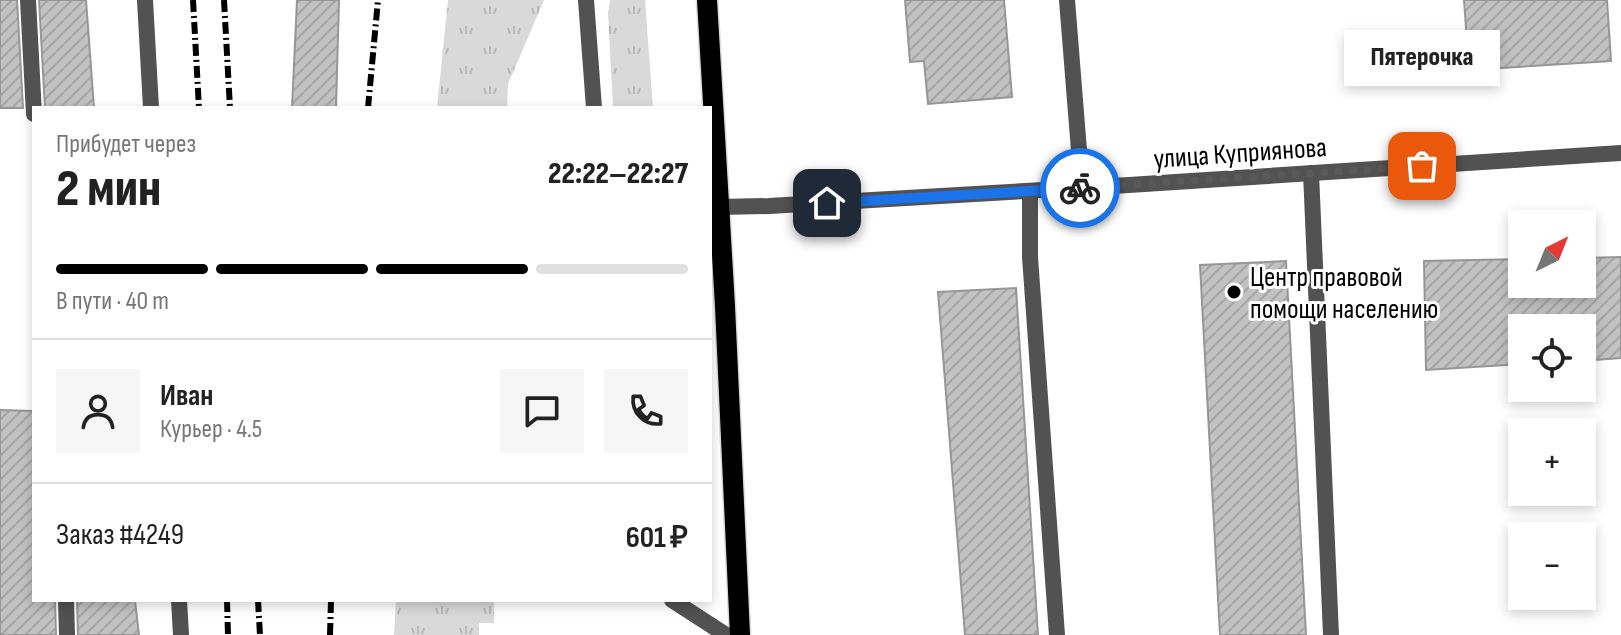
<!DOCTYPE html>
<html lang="ru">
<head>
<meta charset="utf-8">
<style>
	body { margin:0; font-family:"Sofia Sans Condensed",sans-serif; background:#f6f6f6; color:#222; height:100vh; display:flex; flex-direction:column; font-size:30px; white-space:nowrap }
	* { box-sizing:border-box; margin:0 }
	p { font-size:26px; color:#767676 }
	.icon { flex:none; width:44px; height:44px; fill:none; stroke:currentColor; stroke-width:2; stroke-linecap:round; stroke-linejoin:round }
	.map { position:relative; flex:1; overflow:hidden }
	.details { position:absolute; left:32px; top:106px; width:680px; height:496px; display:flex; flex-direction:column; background:#fff; border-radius:0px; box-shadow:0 4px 12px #0003 }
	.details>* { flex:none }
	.needle { width:52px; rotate:43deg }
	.fabs { position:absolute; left:1508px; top:210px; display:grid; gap:16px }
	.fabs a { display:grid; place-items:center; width:88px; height:88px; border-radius:0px; background:#fff; box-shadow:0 4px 12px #0003; font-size:40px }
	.pin { position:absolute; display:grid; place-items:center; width:68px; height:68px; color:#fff; margin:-34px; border-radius:16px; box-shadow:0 4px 12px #0006 }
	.courier { position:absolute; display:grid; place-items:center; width:80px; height:80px; margin:-40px; border:6px solid #1a73e8; border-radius:50%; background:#fff; color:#222; box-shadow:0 2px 10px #0007 }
	.bubble { position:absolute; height:56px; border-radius:0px; background:#fff; box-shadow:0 4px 12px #0003; font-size:26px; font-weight:800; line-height:56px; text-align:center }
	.summary em { font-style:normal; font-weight:800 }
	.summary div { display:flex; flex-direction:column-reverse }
	.summary { display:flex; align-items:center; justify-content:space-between; height:136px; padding:0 24px }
	h1 { font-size:52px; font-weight:800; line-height:60px }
	.bar { display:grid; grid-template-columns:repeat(4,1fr); gap:12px 8px; align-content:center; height:96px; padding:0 24px }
	.bar i { height:10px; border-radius:6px; background:#e0e0e0 }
	.bar .on { background:#000 }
	.bar p { grid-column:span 4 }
	.line { display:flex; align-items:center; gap:20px; padding:0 24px; border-top:2px solid #e0e0e0 }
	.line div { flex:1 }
	.round { display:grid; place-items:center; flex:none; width:84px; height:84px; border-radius:0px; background:#f6f6f6 }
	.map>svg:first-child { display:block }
	.grass { fill:url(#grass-tufts) }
	.building { fill:url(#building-hatch); stroke:#969696; stroke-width:2 }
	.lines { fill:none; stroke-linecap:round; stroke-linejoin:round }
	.primary-casing { stroke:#dbdbdb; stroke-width:23 }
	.lane { stroke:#525252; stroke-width:16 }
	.street { stroke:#525252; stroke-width:16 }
	.primary { stroke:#000; stroke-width:20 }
	.rail { stroke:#000; stroke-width:6; stroke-dasharray:12 4 2 4; stroke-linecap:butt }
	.done { stroke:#595959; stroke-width:8; stroke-dasharray:0 14.4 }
	.route { stroke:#1a73e8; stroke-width:10 }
	.poi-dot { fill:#000; stroke:#fff; stroke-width:3 }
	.labels { text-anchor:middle; stroke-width:6; stroke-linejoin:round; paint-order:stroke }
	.street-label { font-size:28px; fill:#000; stroke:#fff }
	.poi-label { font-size:28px; fill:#000; stroke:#fff; text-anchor:start }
</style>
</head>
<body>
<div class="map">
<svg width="1621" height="635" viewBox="0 0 1621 635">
	<defs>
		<pattern id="grass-tufts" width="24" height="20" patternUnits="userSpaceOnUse" patternTransform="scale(2)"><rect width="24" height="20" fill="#d9d9d9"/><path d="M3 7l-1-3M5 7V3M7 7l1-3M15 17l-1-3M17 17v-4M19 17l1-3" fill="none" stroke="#b8b8b8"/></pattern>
		<pattern id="building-hatch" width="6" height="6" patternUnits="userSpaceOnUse" patternTransform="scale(2)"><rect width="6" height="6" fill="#c2c2c2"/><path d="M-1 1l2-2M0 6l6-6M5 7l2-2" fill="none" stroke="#a5a5a5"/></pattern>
	</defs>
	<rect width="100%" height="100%" fill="#fff"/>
	<!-- grass -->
	<path class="grass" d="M448 0H544L508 84 507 108H437Z
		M610 0H645L653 108H613L608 13Z
		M396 600H494V623H479V635H394Z"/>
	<!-- building -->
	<path class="building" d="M0 0H17L23 108H0Z
		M39 0H86L94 108H45Z
		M297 0H339L336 108H292Z
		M905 0H1004L1012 97 928 104 924 61 910 62Z
		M1464 0H1607L1611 61 1469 70Z
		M1621 257V358L1582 361V328H1522V364L1426 370 1424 261 1522 259V284H1582V258Z
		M1286 261 1306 635H1220L1200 265Z
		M1016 288 1038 635H965L938 292Z
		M0 410 34 411V600H55L56 635H0Z
		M77 600H135L139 635H78Z"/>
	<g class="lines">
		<defs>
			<path id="primary" d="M707 0 725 306 740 635"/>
		</defs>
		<!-- primary casing -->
		<use href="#primary" class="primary-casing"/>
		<!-- lane -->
		<path class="lane" d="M28 0 34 114
			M145 0 151 108
			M586 0 594 108
			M1067 0 1082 188
			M1311 173 1331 635
			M1030 191V257L1057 635
			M66 600 67 635
			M179 600 181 635
			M672 600 726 635"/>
		<!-- street -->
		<path class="street" d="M719 207 769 206 1129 185 1621 153"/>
		<!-- primary -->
		<use href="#primary" class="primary"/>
		<!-- rail -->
		<path class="rail" d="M193 0 199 108
			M224 0 230 108
			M368 108 378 0
			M227 600 228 635
			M258 600 260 635
			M330 635 331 600"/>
	</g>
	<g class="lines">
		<!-- done -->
		<path class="done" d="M1080 188 1422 166"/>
		<!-- route -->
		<path class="route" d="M827 203 1080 188"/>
	</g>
	<!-- markers -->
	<circle class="poi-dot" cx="1234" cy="292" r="8"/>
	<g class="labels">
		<!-- street labels -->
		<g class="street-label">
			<text transform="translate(1240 152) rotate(-4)" y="10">улица Куприянова</text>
		</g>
		<!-- poi labels -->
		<g class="poi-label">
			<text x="1250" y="286">Центр правовой<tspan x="1250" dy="32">помощи населению</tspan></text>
		</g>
	</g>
</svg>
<div class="fabs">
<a><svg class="needle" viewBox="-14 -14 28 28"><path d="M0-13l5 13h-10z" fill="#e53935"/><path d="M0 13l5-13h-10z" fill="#767676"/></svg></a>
<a><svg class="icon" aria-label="locate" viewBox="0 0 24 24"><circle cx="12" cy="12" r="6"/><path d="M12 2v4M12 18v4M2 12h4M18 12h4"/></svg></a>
<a>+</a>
<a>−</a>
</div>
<div class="pin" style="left:1422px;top:166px;background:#ea580c"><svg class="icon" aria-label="bag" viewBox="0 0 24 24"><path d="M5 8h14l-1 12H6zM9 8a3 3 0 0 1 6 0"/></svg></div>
<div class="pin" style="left:827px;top:203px;background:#1f2937"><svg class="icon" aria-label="home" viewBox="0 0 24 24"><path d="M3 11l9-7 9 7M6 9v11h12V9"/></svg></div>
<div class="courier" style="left:1080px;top:188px"><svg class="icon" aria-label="bike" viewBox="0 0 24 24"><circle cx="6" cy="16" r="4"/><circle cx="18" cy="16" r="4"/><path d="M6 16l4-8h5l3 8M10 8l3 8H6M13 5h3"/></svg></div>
<div class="bubble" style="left:1344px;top:30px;width:156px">Пятерочка</div>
<section class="details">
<div class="summary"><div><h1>2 мин</h1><p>Прибудет через</p></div><em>22:22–22:27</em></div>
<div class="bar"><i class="on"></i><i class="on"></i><i class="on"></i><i></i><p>В пути · 40 m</p></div>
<div class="line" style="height:144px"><a class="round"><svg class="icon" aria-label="person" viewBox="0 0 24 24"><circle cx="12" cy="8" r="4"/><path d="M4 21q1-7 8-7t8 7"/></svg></a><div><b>Иван</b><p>Курьер · 4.5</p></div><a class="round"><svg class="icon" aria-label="chat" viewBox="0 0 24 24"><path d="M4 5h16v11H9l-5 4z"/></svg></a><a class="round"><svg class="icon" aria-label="phone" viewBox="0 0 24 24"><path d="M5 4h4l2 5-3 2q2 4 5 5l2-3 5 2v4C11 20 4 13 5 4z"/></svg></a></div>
<div class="line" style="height:104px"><div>Заказ #4249</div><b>601 ₽</b></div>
</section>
</div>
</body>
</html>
